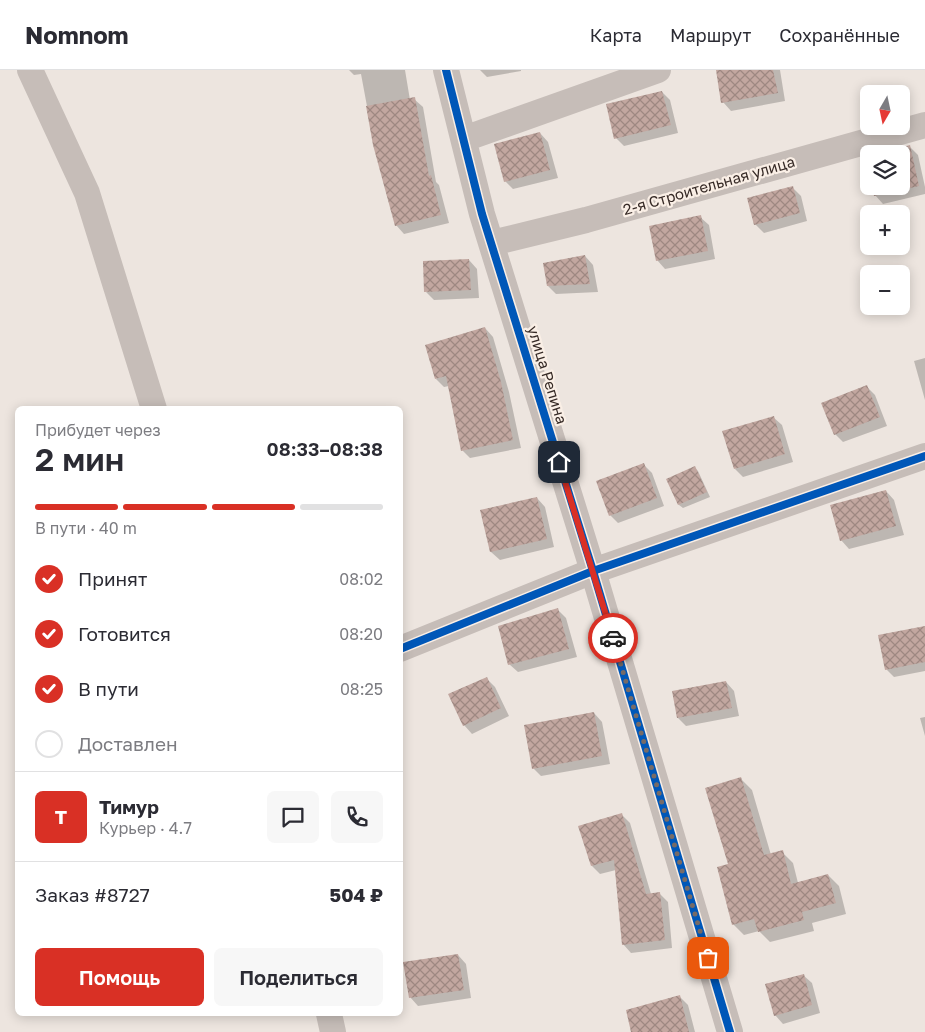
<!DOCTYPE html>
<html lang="ru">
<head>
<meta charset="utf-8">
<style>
	body { margin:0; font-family:"Golos Text",sans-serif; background:#f7f7f7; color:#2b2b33; height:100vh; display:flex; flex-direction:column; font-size:19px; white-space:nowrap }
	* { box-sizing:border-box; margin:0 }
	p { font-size:16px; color:#7c7c81 }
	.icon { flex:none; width:28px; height:28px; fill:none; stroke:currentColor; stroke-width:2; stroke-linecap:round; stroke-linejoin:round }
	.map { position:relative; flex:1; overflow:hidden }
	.sheet { position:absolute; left:15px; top:336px; width:388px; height:610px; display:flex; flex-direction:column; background:#fff; border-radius:8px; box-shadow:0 2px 12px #0003 }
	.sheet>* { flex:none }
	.needle { width:32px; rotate:189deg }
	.fabs { position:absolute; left:860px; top:15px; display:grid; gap:10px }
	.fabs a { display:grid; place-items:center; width:50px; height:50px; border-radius:8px; background:#fff; box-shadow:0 2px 12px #0003; font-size:25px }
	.pin { position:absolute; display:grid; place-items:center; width:42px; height:42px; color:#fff; margin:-21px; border-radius:10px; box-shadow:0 2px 8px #0006 }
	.courier { position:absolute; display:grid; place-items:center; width:50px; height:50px; margin:-25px; border:4px solid #d93025; border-radius:50%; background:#fff; color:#222; box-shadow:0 1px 6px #0007 }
	.overview em { font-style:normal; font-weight:600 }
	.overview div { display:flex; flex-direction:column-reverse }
	.overview { display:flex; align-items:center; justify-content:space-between; height:85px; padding:0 20px }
	h1 { font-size:32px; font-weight:600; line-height:38px }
	.bar { display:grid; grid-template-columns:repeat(4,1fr); gap:8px 5px; align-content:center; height:60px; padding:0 20px }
	.bar i { height:6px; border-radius:4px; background:#e1e1e2 }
	.bar .current { background:#d93025 }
	.bar p { grid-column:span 4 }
	.line { display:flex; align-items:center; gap:12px; padding:0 20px; border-top:1px solid #e1e1e2 }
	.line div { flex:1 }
	.round { display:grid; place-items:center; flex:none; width:52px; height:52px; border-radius:8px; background:#f7f7f7 }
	ol { padding:0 20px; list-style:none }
	li { display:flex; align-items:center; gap:15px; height:55px }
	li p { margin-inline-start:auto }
	li .icon { padding:5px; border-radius:50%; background:#d93025; color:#fff; stroke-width:4 }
	li:last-child { color:#7c7c81 }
	li i { width:28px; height:28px; border:2px solid #e1e1e2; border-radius:50% }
	.button { display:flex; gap:10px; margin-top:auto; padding:10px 20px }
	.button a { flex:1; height:58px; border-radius:8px; background:#d93025; color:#fff; font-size:20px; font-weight:600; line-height:58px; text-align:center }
	.button a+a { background:#f7f7f7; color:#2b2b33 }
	header { display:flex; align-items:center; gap:30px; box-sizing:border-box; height:70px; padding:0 25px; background:#fff; border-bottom:1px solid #e1e1e2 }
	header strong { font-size:24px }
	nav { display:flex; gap:28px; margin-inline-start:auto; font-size:18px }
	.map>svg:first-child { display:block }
	.shadow { fill:#0003 }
	.building { fill:url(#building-cross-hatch) }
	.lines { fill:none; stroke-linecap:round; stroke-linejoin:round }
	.street { stroke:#c6bdb8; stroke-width:26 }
	.cycleway-casing { stroke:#faefe6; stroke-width:11 }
	.cycleway { stroke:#0057b8; stroke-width:8 }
	.done { stroke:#766b67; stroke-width:5; stroke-dasharray:0 9 }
	.route { stroke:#d93025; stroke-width:6 }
	.labels { text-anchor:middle; stroke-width:4.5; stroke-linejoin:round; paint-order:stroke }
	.street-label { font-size:15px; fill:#362a26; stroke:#faefe6 }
</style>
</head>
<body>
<header>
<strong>Nomnom</strong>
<nav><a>Карта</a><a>Маршрут</a><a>Сохранённые</a></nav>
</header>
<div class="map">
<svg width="925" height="962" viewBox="0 0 925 962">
	<defs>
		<pattern id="building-cross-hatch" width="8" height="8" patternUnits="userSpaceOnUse" patternTransform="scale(1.25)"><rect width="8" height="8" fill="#c2a7a0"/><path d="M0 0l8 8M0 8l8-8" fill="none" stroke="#9e8882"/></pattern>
	</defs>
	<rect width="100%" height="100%" fill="#ede5df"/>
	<!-- shadow -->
	<path class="shadow" d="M349 0H405L410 30 414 29 423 37 436 112 439 115 449 153 404 164 396 155 374 74 361 4 354 5Z
		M480 0H521V1L487 7Z
		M717 0H780L785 31 731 41 723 32Z
		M662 22 670 30 678 63 624 76 616 68Z
		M540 63 548 72 558 108 513 119 505 111Z
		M909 76 918 85 925 117V124L883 134 875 125 901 116Z
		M792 117 801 126 807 151 764 163 755 154Z
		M700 147 709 155 715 189 665 199 657 190Z
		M585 186 593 195 598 222 556 224 548 216Z
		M469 190 477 199 479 228 434 230 426 222Z
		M485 258 493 267 509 322 521 378 470 388 462 380 449 316 444 317 436 309Z
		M925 288V330L914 291Z
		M867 317 875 325 887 356 843 372 835 364Z
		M773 347 782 355 793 392 743 407 735 399Z
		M644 395 652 403 664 436 618 453 610 445Z
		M694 397 698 401 710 427 683 438 679 435 668 410Z
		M886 421 894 430 904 465 849 479 841 470Z
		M537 428 545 437 554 477 500 490 491 482Z
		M558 540 566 548 577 587 518 602 509 594Z
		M925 557V601L894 607 886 599Z
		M487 609 495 617 509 646 472 664 464 655Z
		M726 612 734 621 739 646 686 656 678 648Z
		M594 643 602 652 610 694 541 706 533 698Z
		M925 647V666L920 648Z
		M741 709 752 720 771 785 782 782 793 793 798 813 828 805 839 816 846 844 812 853 814 861 770 872 759 861 744 865 733 854 730 795Z
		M622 745 630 753 651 824 659 823 668 832 672 878 631 883 623 874 616 800 600 804 592 796 580 757Z
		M458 885 466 894 471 928 418 936 410 927Z
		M803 905 812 913 820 943 783 954 775 945Z
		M680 927 688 935 695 962H633Z"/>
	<!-- building -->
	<path class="building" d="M716 0H773L778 23 721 33Z
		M662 21 671 55 614 69 606 34Z
		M415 27 429 106 431 105 441 145 395 156 373 75 366 36Z
		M540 62 550 100 504 112 494 74Z
		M910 75 919 116 874 126 872 116H901V84H878Z
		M793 116 800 143 754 155 747 128Z
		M701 145 708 181 656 191 649 156Z
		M585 185 590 214 547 216 543 193Z
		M469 189 471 220 424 222 423 191Z
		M485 257 501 312 513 370 461 381 446 306 435 309 425 275Z
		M867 315 880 347 834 365 821 333Z
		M774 346 785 384 734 399 722 361Z
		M644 393 657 428 609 446 596 411Z
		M695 396 707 422 678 435 666 409Z
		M886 420 896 456 840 471 830 435Z
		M537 427 547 469 490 482 480 440Z
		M558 538 569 579 508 595 498 556Z
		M925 556V592L885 600 878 565Z
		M487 607 501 638 463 656 448 624Z
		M726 611 732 638 677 648 672 621Z
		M594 642 602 686 532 699 524 655Z
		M741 707 764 785 783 780 791 814 828 804 836 833 802 842 804 850 758 862 754 849 732 855 717 797 728 794 705 718Z
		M622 743 646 824 660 822 665 870 622 875 614 790 591 796 578 756Z
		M458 884 464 920 409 928 403 892Z
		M804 904 812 935 774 946 765 914Z
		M680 925 689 962H631L626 940Z"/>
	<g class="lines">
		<!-- street -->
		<path class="street" d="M30 0 87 123 154 339
			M446 0 482 144 593 501 730 962
			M464 69 658 0
			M492 173 586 150 925 55
			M400 579 593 501 925 386
			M329 944 333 962"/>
		<defs>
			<path id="cycleway" d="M446 0 482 144 593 501 730 962
				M400 579 593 501 925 386"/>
		</defs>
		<!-- cycleway casing -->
		<use href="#cycleway" class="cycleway-casing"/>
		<!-- cycleway -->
		<use href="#cycleway" class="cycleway"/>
	</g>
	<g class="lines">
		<!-- done -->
		<path class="done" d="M613 568 708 888"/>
		<!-- route -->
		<path class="route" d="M559 392 613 568"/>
	</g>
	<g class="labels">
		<!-- street labels -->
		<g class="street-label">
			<text transform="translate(709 116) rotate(-16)" y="5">2-я Строительная улица</text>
			<text transform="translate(547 305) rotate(73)" y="5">улица Репина</text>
		</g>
	</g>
</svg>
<div class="fabs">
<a><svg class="needle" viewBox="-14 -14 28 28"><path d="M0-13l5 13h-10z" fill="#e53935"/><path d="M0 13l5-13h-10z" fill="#7c7c81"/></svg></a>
<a><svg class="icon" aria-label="layers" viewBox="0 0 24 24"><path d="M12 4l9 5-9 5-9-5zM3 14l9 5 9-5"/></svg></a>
<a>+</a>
<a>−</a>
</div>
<div class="pin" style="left:708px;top:888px;background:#ea580c"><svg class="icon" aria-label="bag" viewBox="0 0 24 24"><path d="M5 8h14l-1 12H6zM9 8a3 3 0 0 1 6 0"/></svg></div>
<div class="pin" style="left:559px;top:392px;background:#1f2937"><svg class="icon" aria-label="home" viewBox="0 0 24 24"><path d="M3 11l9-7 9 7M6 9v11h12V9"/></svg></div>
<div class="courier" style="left:613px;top:568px"><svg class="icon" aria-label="car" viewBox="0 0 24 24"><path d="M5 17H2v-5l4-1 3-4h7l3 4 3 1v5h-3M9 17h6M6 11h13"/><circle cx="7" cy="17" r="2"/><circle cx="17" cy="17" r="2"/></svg></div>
<section class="sheet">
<div class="overview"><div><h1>2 мин</h1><p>Прибудет через</p></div><em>08:33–08:38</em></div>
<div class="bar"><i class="current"></i><i class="current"></i><i class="current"></i><i></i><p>В пути · 40 m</p></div>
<ol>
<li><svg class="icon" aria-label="check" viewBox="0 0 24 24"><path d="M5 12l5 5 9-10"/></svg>Принят<p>08:02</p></li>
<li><svg class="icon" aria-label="check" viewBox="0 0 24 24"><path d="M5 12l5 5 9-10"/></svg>Готовится<p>08:20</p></li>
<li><svg class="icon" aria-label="check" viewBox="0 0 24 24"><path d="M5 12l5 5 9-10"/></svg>В пути<p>08:25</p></li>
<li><i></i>Доставлен</li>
</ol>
<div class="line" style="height:90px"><b class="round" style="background:#d93025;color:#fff">Т</b><div><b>Тимур</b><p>Курьер · 4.7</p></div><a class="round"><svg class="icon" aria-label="chat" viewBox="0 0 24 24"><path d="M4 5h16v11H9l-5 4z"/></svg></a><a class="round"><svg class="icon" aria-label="phone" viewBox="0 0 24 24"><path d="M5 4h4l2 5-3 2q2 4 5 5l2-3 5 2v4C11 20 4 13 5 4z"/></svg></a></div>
<div class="line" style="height:65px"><div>Заказ #8727</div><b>504 ₽</b></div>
<div class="button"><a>Помощь</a><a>Поделиться</a></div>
</section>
</div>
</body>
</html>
